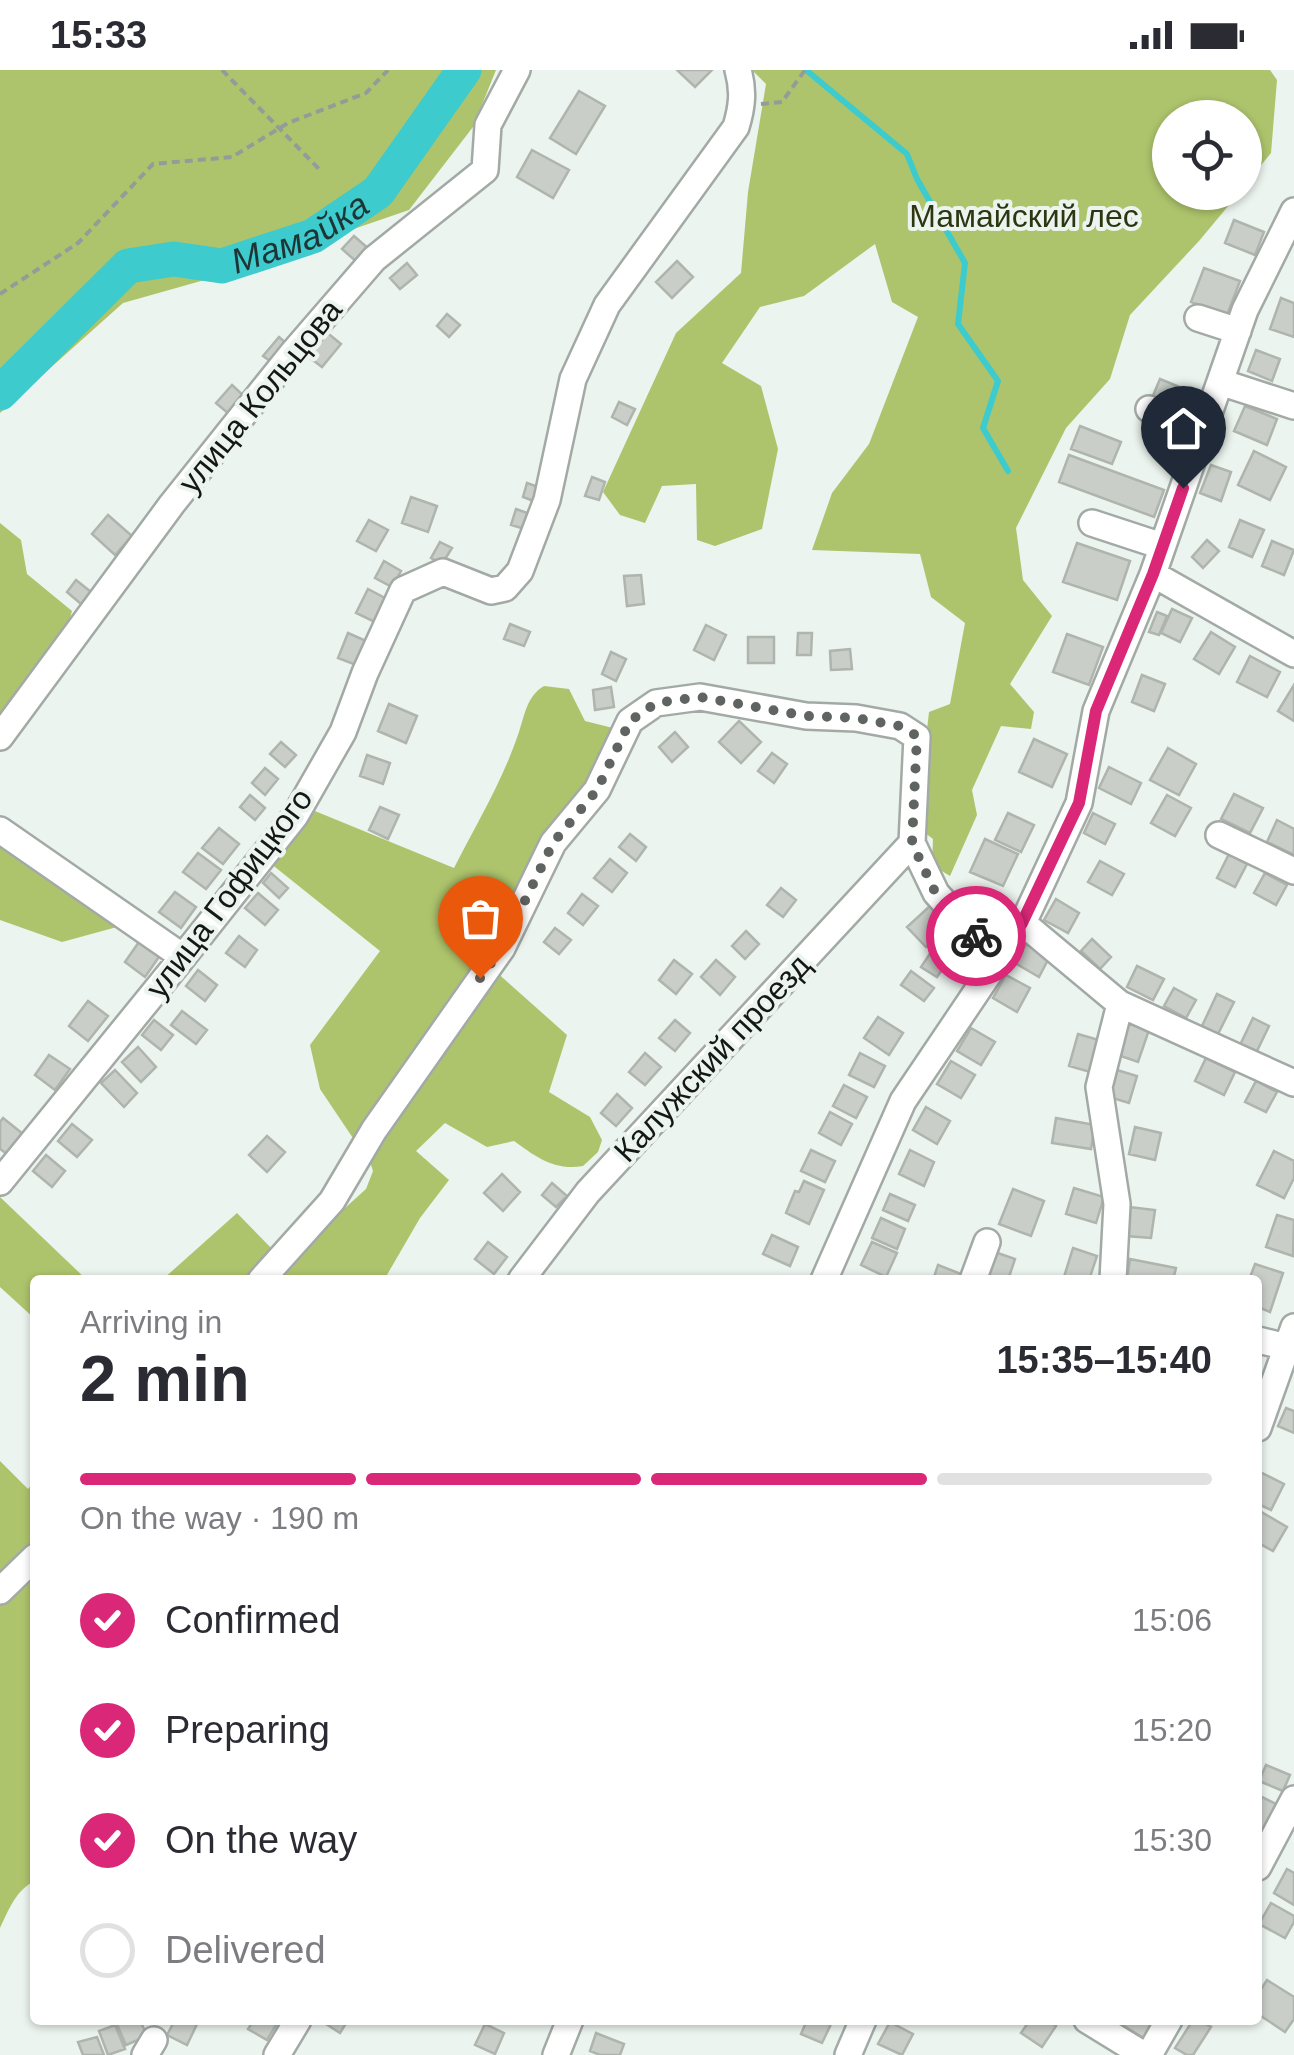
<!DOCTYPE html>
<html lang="en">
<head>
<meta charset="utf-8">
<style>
	body { margin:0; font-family:Helvetica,sans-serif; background:#f2f2f3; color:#2b2b33; height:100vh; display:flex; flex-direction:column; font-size:38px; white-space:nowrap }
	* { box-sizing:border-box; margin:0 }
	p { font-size:32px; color:#7c7c81 }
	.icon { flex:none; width:55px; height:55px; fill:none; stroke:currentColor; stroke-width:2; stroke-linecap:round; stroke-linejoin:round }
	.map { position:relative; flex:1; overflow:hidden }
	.drawer { position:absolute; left:30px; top:1205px; width:1232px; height:750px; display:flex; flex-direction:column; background:#fff; border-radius:10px; box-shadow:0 2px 8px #0004 }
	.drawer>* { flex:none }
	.controls { position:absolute; left:1152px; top:30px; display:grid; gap:20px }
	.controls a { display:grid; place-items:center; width:110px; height:110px; border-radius:50%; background:#fff; box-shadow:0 2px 8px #0004; font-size:50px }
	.pin { position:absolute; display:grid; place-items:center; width:85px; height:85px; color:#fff; margin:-102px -42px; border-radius:50% 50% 50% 0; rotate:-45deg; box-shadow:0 0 10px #0007 }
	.pin .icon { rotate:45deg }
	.courier { position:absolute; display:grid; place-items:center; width:100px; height:100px; margin:-50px; border:8px solid #db2777; border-radius:50%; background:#fff; color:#222; box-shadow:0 2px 12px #0007 }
	.overview em { font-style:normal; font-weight:700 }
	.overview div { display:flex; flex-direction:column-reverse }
	.overview { display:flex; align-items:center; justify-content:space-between; height:170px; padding:0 50px }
	h1 { font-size:65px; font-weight:700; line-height:75px }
	.bar { display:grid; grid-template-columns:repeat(4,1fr); gap:15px 10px; align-content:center; height:120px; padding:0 50px }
	.bar i { height:12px; border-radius:8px; background:#e1e1e2 }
	.bar .selected { background:#db2777 }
	.bar p { grid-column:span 4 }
	ol { padding:0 50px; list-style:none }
	li { display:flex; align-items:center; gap:30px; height:110px }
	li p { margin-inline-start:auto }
	li .icon { padding:10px; border-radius:50%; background:#db2777; color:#fff; stroke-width:4 }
	li:last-child { color:#7c7c81 }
	li i { width:55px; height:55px; border:5px solid #e1e1e2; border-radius:50% }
	.status { display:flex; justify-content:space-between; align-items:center; height:70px; padding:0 50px; background:#fff; direction:ltr }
	.status svg { height:28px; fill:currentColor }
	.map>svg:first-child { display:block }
	.forest { fill:#aec46c }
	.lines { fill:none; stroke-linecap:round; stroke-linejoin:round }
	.stream { stroke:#3dcbcd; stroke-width:6 }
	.river { stroke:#3dcbcd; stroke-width:35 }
	.building { fill:#c9cec8; stroke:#afb4ad; stroke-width:2.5 }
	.minor-casing { stroke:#a3aaa6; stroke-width:30 }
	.path { stroke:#959b98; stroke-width:4; stroke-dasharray:8 5; stroke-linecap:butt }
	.minor { stroke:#fff; stroke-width:25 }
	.done { stroke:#606461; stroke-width:10; stroke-dasharray:0 18 }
	.route { stroke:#db2777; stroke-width:12 }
	.labels { text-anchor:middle; stroke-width:8; stroke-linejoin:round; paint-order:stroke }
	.park-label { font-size:32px; fill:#2d3610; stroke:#ecf4ef }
	.street-label { font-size:32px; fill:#141715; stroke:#ecf4ef }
	.water-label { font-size:35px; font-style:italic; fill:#1e3536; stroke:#ecf4ef }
</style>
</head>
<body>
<div class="status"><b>15:33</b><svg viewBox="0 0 49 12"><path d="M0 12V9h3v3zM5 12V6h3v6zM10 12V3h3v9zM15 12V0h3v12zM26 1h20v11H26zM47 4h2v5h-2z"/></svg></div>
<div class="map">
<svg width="1294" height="1985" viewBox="0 0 1294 1985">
	<rect width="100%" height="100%" fill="#ecf4ef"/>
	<!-- forest -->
	<path class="forest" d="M0 0H496L473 57 409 140 208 209 123 233 0 343Z
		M752 0H1270L1277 10 1271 83 1245 115V48H1170V122L1239 123 1199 171 1130 245 1110 309 1066 358 1016 458 1023 510 1052 546 1010 614 1034 642 1031 659 1001 656 972 720 977 745 950 806 932 795 933 769 916 756 929 642 950 634 965 553 931 527 920 484 812 480 832 423 869 374 918 247 892 232 875 174 804 226 760 237 722 293 761 316 778 379 762 459 715 476 697 470 696 414 662 416 645 453 620 445 603 422 676 263 741 203 748 122 766 14Z
		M0 453 21 470 27 504 72 541 64 569 0 651Z
		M544 616 569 619 585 651 613 658 596 713 524 802 484 891 567 965 549 1022 590 1047 602 1070 598 1082 583 1096C555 1101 536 1087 514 1071L487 1077 445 1053 416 1081 449 1110 420 1148 384 1210H162L237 1143 273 1180 293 1185 366 1119 373 1101 371 1095 320 1019 310 975 380 881 270 793 310 739 454 798C477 753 503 710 519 662 525 644 527 626 544 616Z
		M0 765 128 854 62 872 0 850Z
		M0 1127 87 1210H35V1249L0 1217Z
		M0 1391 28 1419 35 1411V1811C16 1820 9 1839 0 1858Z"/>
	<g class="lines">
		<!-- stream -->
		<path class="stream" d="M806 0 907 84 917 109 965 193 958 254 998 311 983 358 1008 401"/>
		<!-- river -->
		<path class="river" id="s1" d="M0 323 128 196 174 189 222 196 313 166 378 122 464 0"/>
	</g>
	<!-- building -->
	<path class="building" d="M677 0H712L695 17Z
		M579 21 605 36 576 84 550 68Z
		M532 80 569 100 553 128 517 107Z
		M1234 150 1264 162 1255 185 1225 173Z
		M354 166 370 180 359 194 342 179Z
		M677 191 693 207 672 228 656 212Z
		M407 193 417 205 400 219 390 208Z
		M1204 198 1240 211 1227 245 1191 232Z
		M1281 228 1294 233V267L1270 259Z
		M447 244 460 255 449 267 437 256Z
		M325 261 341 274 322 297 306 285Z
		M279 267 288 275 273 293 263 286Z
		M1256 280 1280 289 1272 311 1248 301Z
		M1160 309 1199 325 1191 344 1152 328Z
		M232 315 244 326 229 344 216 333Z
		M619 332 635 339 627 355 612 347Z
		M1245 336 1277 349 1267 375 1234 361Z
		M1080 356 1121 372 1112 394 1071 379Z
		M1254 381 1286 397 1270 430 1238 415Z
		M1069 385 1164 420 1154 447 1059 412Z
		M1211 395 1231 402 1221 431 1200 423Z
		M592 407 605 412 599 430 585 426Z
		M527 413 541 418 536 432 523 427Z
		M411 427 437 436 428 462 402 453Z
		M516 439 533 445 528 460 511 455Z
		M108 445 132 466 115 485 92 464Z
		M369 450 388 460 376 481 357 471Z
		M1240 450 1264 460 1252 487 1229 477Z
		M1207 470 1219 481 1203 498 1192 487Z
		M1272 471 1294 480 1284 505 1262 496Z
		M440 472 452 478 442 494 431 488Z
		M1077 473 1130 491 1117 530 1063 512Z
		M384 491 401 501 392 517 375 508Z
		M641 505 644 534 627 536 624 506Z
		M76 510 91 522 81 534 67 522Z
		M368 519 387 529 375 552 356 543Z
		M1172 539 1192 548 1180 572 1161 563Z
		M1157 542 1167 546 1159 565 1149 562Z
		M510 554 530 562 524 576 504 569Z
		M706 555 726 565 714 590 694 580Z
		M1211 562 1235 577 1219 604 1194 589Z
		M348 563 366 571 356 595 338 588Z
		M798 563H812L811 585H797Z
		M1067 564 1103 577 1089 615 1053 602Z
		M748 567H774V593H748Z
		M850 579 852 599 831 600 830 581Z
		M611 582 626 589 616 611 602 604Z
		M1250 586 1280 602 1267 627 1237 612Z
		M1142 605 1165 614 1154 641 1132 632Z
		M1294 615V651L1278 641Z
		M611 617 614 637 595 640 593 620Z
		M389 634 417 646 406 673 378 661Z
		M739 651 761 672 741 693 719 672Z
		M675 662 688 677 672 692 659 677Z
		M1034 669 1067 684 1052 717 1019 702Z
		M281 672 296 685 285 697 270 684Z
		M1168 678 1196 694 1179 725 1150 710Z
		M772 683 787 694 774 713 758 701Z
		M367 685 390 693 383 714 360 706Z
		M1109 697 1141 713 1131 734 1099 718Z
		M265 698 278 709 265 725 252 713Z
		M1234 724 1263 738 1250 763 1221 749Z
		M250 725 265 738 255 750 240 737Z
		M1167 725 1191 738 1175 766 1151 753Z
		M380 737 399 745 388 769 369 760Z
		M1008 743 1034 755 1021 782 995 770Z
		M1093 743 1115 754 1105 774 1084 763Z
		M1277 750 1294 759V785L1267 772Z
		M219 758 239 774 223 794 202 778Z
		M630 764 646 777 636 791 619 777Z
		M985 769 1018 784 1003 816 970 802Z
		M198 783 221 800 206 819 183 802Z
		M1229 784 1247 794 1235 817 1217 808Z
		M610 789 627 803 612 822 594 808Z
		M1100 791 1124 804 1112 825 1088 812Z
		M271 803 288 818 279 828 263 813Z
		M1265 803 1287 815 1276 835 1254 823Z
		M781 818 796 830 783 847 767 835Z
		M175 822 196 837 181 858 159 842Z
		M258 823 278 840 265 855 245 838Z
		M582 824 598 836 583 855 568 843Z
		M1056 829 1079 843 1068 863 1044 850Z
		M931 835 950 855 926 877 907 857Z
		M555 858 571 870 559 884 544 872Z
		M746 861 759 874 745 889 732 876Z
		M239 866 257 880 245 897 226 883Z
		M141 869 161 884 145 907 125 892Z
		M1092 869 1111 887 1100 899 1081 881Z
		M939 870 955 881 937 907 921 897Z
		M1027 873 1050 886 1039 907 1015 893Z
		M674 890 692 904 676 924 659 910Z
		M716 890 735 907 720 925 701 907Z
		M1137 896 1164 909 1153 930 1127 917Z
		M198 900 217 915 205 931 186 916Z
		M911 901 934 918 924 931 901 915Z
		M1006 905 1030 918 1017 942 993 928Z
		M1174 918 1196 930 1186 948 1164 936Z
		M1217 924 1234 932 1218 964 1202 956Z
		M88 931 108 946 88 971 69 956Z
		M182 941 207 960 196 974 171 955Z
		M878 947 903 963 889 985 864 968Z
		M1253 948 1269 956 1256 983 1240 975Z
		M154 950 173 965 161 980 142 965Z
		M675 950 690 963 675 981 659 968Z
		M1126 952 1149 960 1138 992 1115 984Z
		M971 958 995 972 981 995 957 981Z
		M1078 964 1099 970 1090 1002 1069 996Z
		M138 977 156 997 141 1012 122 992Z
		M645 983 661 997 645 1015 629 1002Z
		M860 983 885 996 874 1017 849 1005Z
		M49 985 70 999 55 1020 35 1005Z
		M1206 988 1235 1002 1224 1025 1195 1011Z
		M951 991 975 1005 961 1028 937 1014Z
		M115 1000 137 1023 124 1037 101 1013Z
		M1117 1000 1137 1006 1129 1033 1109 1027Z
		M1256 1011 1277 1022 1266 1042 1245 1032Z
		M844 1015 867 1027 856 1048 833 1036Z
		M617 1024 632 1038 616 1056 601 1043Z
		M926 1037 950 1051 937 1074 913 1060Z
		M830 1042 852 1054 841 1075 819 1063Z
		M3 1048 23 1064 7 1084 0 1079V1052Z
		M1056 1048 1095 1055 1091 1079 1052 1073Z
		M72 1054 92 1070 77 1087 58 1071Z
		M1135 1057 1161 1063 1155 1090 1129 1084Z
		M267 1066 285 1082 267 1102 249 1085Z
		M811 1080 835 1091 825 1112 801 1101Z
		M910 1080 934 1092 924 1116 899 1104Z
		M1274 1081 1294 1091V1108L1284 1128 1257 1115Z
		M46 1085 65 1101 52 1117 33 1101Z
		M502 1104 520 1122 503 1141 484 1123Z
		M804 1111 824 1120 809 1154 786 1143 795 1121 799 1122Z
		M552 1113 567 1126 556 1137 542 1125Z
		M1074 1118 1104 1127 1096 1153 1066 1144Z
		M1013 1119 1044 1131 1031 1166 999 1154Z
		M890 1124 915 1135 908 1151 883 1140Z
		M1129 1137 1155 1140 1151 1168 1126 1166Z
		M1277 1145 1294 1150 1293 1186 1266 1177Z
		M881 1148 905 1159 897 1179 872 1168Z
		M772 1165 798 1177 790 1196 763 1184Z
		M488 1172 507 1187 494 1204 475 1189Z
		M872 1172 897 1183 886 1207 861 1195Z
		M1073 1178 1097 1186 1089 1210H1063Z
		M992 1181 1015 1189 1008 1210H982Z
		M1130 1189 1176 1198 1173 1210H1127Z
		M1255 1194 1283 1203 1270 1242 1258 1237V1210H1249Z
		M938 1195 961 1204 959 1210H933Z
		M1286 1338 1294 1341V1363L1278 1356Z
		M1260 1402 1284 1414 1271 1440 1258 1434V1408Z
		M1258 1440 1287 1457 1273 1481 1260 1474 1258 1477Z
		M1266 1695 1290 1705 1283 1721 1259 1711Z
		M1258 1725 1276 1734 1261 1766 1258 1764Z
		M1287 1799 1294 1803V1835L1274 1823Z
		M1271 1833 1294 1846V1852L1285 1868 1259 1854Z
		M1267 1910 1294 1927V1949L1285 1962 1258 1944V1924Z
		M115 1950H140L147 1966 126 1975Z
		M175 1950H193L198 1952 187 1975 167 1965Z
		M254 1950H267L276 1955 267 1970 248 1959Z
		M320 1950H348L340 1963Z
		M807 1950 832 1952 822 1973 801 1964Z
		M1030 1950H1048L1056 1956 1042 1977 1021 1963Z
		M1123 1950H1156L1145 1969 1121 1954Z
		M1193 1950H1199L1211 1957 1193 1985H1187L1175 1978Z
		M890 1952 913 1964 902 1985 878 1974Z
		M485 1954 504 1963 495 1984 475 1975Z
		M115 1955 125 1979 108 1985 99 1961Z
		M596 1963 624 1974 620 1985H600L590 1981Z
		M97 1967 104 1985H83L78 1972Z"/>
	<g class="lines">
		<defs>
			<path id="minor" d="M1198 248 1238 261
				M1220 312 1294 336
				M1149 339 1203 360
				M1092 453 1162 476
				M1153 504 1294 584
				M0 667 172 434 291 285 374 189 485 100 488 55 517 0
				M0 760 183 887
				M1219 765 1294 801
				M1023 853 1120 934 1294 1013
				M0 1112 183 887 295 746 343 662 365 603 403 520 443 502 491 521 505 518 520 501 547 430 573 309 607 235 736 57C742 37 744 21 738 0
				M261 1210 332 1131 374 1060 502 878 553 773 597 720 630 651 656 633 700 627 806 646 856 648 900 656 917 667 912 773 936 823 971 862 1000 885
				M521 1210 588 1122 912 773
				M824 1210 903 1031 1023 853 1079 733 1096 641 1153 504 1245 240 1294 141
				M973 1210 987 1172
				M1113 1210 1117 1134 1099 1017 1120 934
				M1258 1270 1287 1277
				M1258 1358 1294 1257
				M0 1521 35 1487
				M1258 1797 1294 1729
				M1087 1950 1144 1985
				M145 1985 154 1970
				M277 1985 298 1950
				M556 1985 570 1950
				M848 1985 863 1950
				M1149 1985 1169 1950"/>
		</defs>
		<!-- minor casing -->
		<use href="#minor" class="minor-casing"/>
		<!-- path -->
		<path class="path" d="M222 0 322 102
			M761 34 782 32 805 0
			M0 224 78 173 153 94 232 87 288 53 366 23 388 0"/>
		<!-- minor -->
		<use href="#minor" class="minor"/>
	</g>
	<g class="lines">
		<!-- done -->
		<path class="done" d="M480 908 502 878 553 773 597 720 630 651 656 633 700 627 806 646 856 648 900 656 917 666 912 773 936 824 976 866"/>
		<!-- route -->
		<path class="route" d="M976 866 1000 885 1022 853 1079 733 1096 641 1153 504 1183 418"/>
	</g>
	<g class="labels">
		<!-- park labels -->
		<g class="park-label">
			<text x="1024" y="157">Мамайский лес</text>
		</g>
		<!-- street labels -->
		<g class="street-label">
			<text transform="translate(260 326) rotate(-51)" y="11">улица Кольцова</text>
			<text transform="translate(229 823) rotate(-53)" y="11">улица Гофицкого</text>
			<text transform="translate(712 988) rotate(-47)" y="11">Калужский проезд</text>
		</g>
		<!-- water labels -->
		<g class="water-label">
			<text dy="12" stroke="none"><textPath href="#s1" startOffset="360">Мамайка</textPath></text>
		</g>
	</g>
</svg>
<div class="controls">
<a><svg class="icon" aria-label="locate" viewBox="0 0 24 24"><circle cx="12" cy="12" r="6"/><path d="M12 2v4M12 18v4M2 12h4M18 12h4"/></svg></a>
</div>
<div class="pin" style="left:480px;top:908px;background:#ea580c"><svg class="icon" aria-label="bag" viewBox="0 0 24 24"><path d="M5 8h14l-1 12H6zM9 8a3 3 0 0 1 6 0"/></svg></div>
<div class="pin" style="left:1183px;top:418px;background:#1f2937"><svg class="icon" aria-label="home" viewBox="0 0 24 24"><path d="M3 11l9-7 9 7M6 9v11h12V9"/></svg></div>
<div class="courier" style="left:976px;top:866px"><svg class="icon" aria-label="bike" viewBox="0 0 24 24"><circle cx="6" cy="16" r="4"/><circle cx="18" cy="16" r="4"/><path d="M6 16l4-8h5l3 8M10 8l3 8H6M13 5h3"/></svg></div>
<section class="drawer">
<div class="overview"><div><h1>2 min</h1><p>Arriving in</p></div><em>15:35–15:40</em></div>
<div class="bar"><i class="selected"></i><i class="selected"></i><i class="selected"></i><i></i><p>On the way · 190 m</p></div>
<ol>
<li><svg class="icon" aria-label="check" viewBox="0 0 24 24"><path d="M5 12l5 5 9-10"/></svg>Confirmed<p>15:06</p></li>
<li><svg class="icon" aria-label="check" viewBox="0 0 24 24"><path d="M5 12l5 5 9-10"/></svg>Preparing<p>15:20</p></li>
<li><svg class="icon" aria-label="check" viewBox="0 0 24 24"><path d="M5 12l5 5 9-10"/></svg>On the way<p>15:30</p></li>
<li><i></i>Delivered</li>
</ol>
</section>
</div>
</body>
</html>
